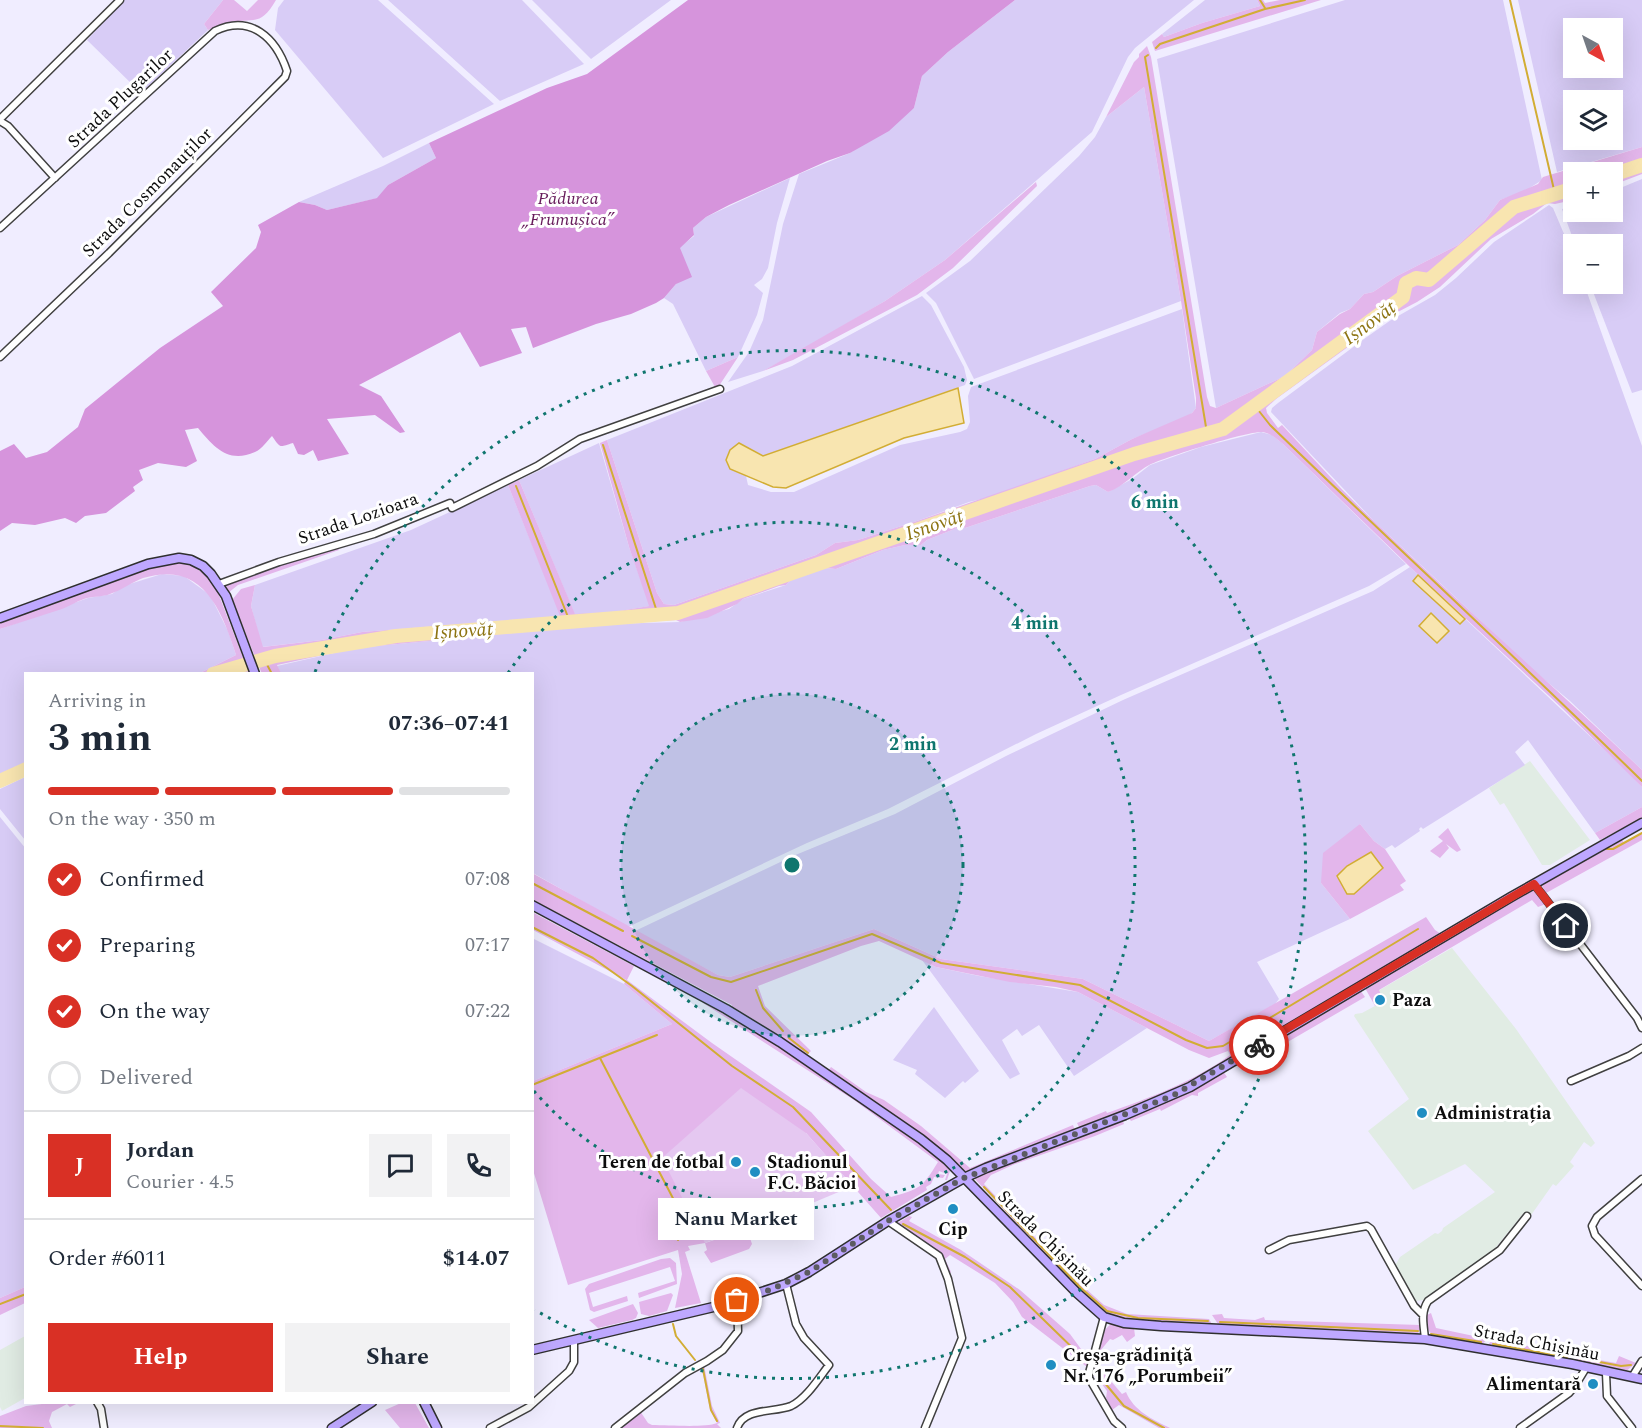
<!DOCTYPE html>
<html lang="en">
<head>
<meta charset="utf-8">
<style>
	body { margin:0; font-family:Spectral,serif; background:#f2f2f3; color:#1f2937; height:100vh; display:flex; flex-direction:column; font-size:22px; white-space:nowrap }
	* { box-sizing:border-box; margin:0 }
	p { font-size:20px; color:#747a83 }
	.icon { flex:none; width:33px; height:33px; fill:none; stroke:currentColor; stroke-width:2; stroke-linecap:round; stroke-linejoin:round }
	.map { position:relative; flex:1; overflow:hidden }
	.details { position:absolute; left:24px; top:672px; width:510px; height:732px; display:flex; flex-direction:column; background:#fff; border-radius:0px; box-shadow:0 6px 24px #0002 }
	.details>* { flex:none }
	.needle { width:39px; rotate:140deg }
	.buttons { position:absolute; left:1563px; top:18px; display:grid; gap:12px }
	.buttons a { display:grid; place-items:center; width:60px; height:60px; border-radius:0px; background:#fff; box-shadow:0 6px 24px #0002; font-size:30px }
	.pin { position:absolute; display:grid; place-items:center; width:51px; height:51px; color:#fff; margin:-26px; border:3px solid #fff; border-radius:50%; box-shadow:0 2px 6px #0007 }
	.courier { position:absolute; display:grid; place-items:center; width:60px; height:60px; margin:-30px; border:4px solid #d93025; border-radius:50%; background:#fff; color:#222; box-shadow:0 2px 8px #0007 }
	.bubble { position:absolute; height:42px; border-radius:0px; background:#fff; box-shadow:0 6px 24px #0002; font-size:20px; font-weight:700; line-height:42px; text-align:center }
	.headline em { font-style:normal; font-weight:700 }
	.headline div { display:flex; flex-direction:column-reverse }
	.headline { display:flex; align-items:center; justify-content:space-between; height:102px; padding:0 24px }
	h1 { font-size:39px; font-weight:700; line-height:45px }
	.bar { display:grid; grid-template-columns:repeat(4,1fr); gap:9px 6px; align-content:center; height:72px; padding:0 24px }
	.bar i { height:8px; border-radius:4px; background:#e0e1e3 }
	.bar .on { background:#d93025 }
	.bar p { grid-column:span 4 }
	.line { display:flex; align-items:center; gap:15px; padding:0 24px; border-top:2px solid #e0e1e3 }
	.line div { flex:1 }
	.round { display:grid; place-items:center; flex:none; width:63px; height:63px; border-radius:0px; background:#f2f2f3 }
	ol { padding:0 24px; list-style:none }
	li { display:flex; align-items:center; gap:18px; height:66px }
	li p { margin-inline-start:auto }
	li .icon { padding:6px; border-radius:50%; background:#d93025; color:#fff; stroke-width:4 }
	li:last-child { color:#747a83 }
	li i { width:33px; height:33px; border:3px solid #e0e1e3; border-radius:50% }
	.button { display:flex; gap:12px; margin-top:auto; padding:12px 24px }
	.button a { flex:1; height:69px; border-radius:0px; background:#d93025; color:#fff; font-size:24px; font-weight:700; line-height:69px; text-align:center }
	.button a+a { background:#f2f2f3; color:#1f2937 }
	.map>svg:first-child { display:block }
	.industrial { fill:#e1ece4 }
	.farmland { fill:#d8ccf6; fill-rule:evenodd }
	.green { fill:#e3b6eb }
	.forest { fill:#d694dc }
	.pitch { fill:#e5c8f1 }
	.water { fill:#f8e5b0; stroke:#d2ad34; stroke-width:1.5 }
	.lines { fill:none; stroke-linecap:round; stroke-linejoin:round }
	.stream { stroke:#d2ad34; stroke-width:2 }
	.river { stroke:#f8e5b0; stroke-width:14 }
	.street-casing { stroke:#404040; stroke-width:9 }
	.secondary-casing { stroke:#2f2f2f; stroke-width:11 }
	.street { stroke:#fff; stroke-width:6 }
	.secondary { stroke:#bea8ff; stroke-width:8 }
	.done { stroke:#5c5b62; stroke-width:6; stroke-dasharray:0 10.8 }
	.route { stroke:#d93025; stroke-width:8 }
	.ring { fill:none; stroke:#0f766e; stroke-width:3; stroke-dasharray:3 6 }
	.poi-dot { fill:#208ec2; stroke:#fff; stroke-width:2 }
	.labels { text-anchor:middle; stroke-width:6; stroke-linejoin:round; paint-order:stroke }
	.street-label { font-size:18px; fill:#0d0d0d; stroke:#fff }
	.park-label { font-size:18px; font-style:italic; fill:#671b5b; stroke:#fff }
	.poi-label { font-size:18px; font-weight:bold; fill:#0d0d0d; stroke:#fff; text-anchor:start }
	.water-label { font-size:20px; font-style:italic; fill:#8d7412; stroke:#fff }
	.centre { fill:#0f766e; stroke:#fff; stroke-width:3 }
	.ring-label { font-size:18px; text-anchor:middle; font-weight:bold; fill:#0f766e; stroke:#fff; stroke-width:6; stroke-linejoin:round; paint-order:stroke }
</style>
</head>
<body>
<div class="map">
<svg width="1642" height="1428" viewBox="0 0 1642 1428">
	<rect width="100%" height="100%" fill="#f0edff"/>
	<!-- industrial -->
	<path class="industrial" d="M1530 761 1590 840 1550 865H1542L1504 803 1500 805 1489 788Z
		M1452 948 1516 1029 1595 1143 1591 1147 1584 1142 1570 1162 1574 1166 1556 1186 1553 1184 1529 1218 1523 1214 1488 1257 1424 1300 1416 1301 1397 1269 1396 1264 1400 1257 1435 1233 1438 1234 1442 1231 1443 1228 1495 1192 1465 1164 1413 1190 1368 1131 1409 1099 1354 1016 1355 1014 1362 1013 1384 1001 1378 991Z
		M25 1336V1398L2 1411 0 1407V1350Z"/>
	<!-- farmland -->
	<path class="farmland" d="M124 0H223L204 24 208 30 141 93 87 40Z
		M284 0H378L494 104 383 158 275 30 278 8Z
		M388 0H522L584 64 500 101Z
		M532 0H671L591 59Z
		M1015 0H1194L1135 48 1128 57 1092 132 945 260 885 301 802 350 763 371 728 382 749 352 763 320 783 224 799 174 850 153 914 108 922 76 948 52Z
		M1205 0H1257L1260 6 1202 23 1164 37 1162 34Z
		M1345 0H1503L1542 180 1525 191 1500 200 1485 220 1458 245 1397 276 1373 292 1364 294 1350 309 1340 313 1317 332 1312 350 1285 376 1216 408 1157 59Z
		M1518 0H1642V147L1557 172ZM1574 28H1612V68H1574ZM1574 100H1612V140H1574Z
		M1144 87 1181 301 974 379 936 303 926 293 970 261 1079 156 1095 137 1106 117Z
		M429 143 436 158 388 185 378 198 327 210 315 205 299 202 383 166Z
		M790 178 777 223 768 268 762 279 754 285 763 293 757 315 738 357 706 371 673 304 664 298 676 284 680 247 694 236 693 228 706 217Z
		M1642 179V390L1632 393 1590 284H1612V244H1575L1562 209 1573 206 1574 212H1612L1613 191Z
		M1549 205 1553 208 1573 255 1574 284H1584L1642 446V770L1570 701 1533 670 1374 521 1271 412 1272 408 1278 403 1364 339 1391 320 1435 295 1456 278 1494 242Z
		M922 296 931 305 964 367 967 380 965 385 763 456 739 443 730 450 726 460 730 469 746 476 748 485 771 492H794L900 445 960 432 967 429 970 422 968 396 971 387 1182 309 1196 408 1192 413 1183 419 1132 439 1095 459 1054 474 994 496 969 502 917 521 858 540 835 543 816 555 674 605 664 604 657 593 607 440 792 366Z
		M1261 432 1272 435 1283 444 1406 564 1369 586 1121 695 1036 734 888 809 807 843 628 927 533 873 532 674H281L277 666 356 648 608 624 680 622 729 609 743 599 786 585 794 577 825 568 836 569 883 550 905 545H921L927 540 962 526 965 528 1090 486 1096 485 1108 492 1132 479 1150 465 1201 447Z
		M599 443 629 547 650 606 613 612 575 615 519 480Z
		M508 485 561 616 362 632 322 640 262 647 251 606 255 585 411 530Z
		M1410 567 1628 772 1642 787V807L1595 833 1528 740 1515 752 1525 765 1423 829 1421 827 1419 829 1420 831 1395 848 1392 845 1385 849 1374 841 1360 824 1321 883 1350 919 1257 962 1279 999 1275 1004 1209 1041 1083 979 941 959 874 929 730 977 718 975 635 931 793 856 895 814 1006 756 1123 700 1373 591Z
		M162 574 184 576 210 595 228 631 236 655 200 673 26 674 25 764 0 775V629L88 598 112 594 123 586Z
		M25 777V840L0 809V789Z
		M0 817 26 849 25 1287 0 1298Z
		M532 938 624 984 672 1024 533 1081Z
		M922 960 936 967 979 976 1078 992 1147 1028 1074 1076 1039 1025 1022 1036 1017 1029 1002 1040 1020 1074 1010 1079Z
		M934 1007 979 1071 965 1083 963 1081 945 1098 915 1074 917 1070 893 1060Z"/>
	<!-- green -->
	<path class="green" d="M223 0H234L247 11 258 0H276C260 28 253 17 227 23 221 25 214 28 208 30L204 24Z
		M1257 0H1263L1265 3 1280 0H1321L1155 51 1152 42 1162 34 1164 37 1202 23 1260 6Z
		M1147 46 1151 57 1207 397 1210 406 1216 408 1285 376 1312 350 1317 332 1340 314 1350 309 1364 294 1373 292 1397 276 1458 245 1485 220 1500 200 1538 184 1543 177 1642 147V174L1613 185 1612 172H1574L1573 200 1555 204 1547 203 1533 214 1491 239 1440 287 1417 302 1392 315 1276 399 1266 408 1267 413 1278 428 1282 425C1312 457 1342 491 1374 521 1462 606 1554 686 1642 770V787L1562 708 1410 567 1283 444C1277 439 1272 434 1263 432 1250 430 1166 457 1151 464 1135 472 1125 486 1108 492L1096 485 1090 486 965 528 962 526 927 540 921 545H905L883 550 836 569 825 568 794 577 786 585 779 586 743 599 737 604 707 618 680 622 676 620 608 624 356 648 277 665 281 673 262 674 232 600 241 589 255 585 251 606 263 647 322 640 362 632 560 616 508 485 519 480 575 614 613 612 649 606 629 547 600 443 607 440 657 593 664 604 674 605 816 555 835 543 858 540 917 521 1095 459 1132 439 1192 413 1196 408V398L1181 301 1144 87 1106 117 1134 62 1139 57V54Z
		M1036 182 1037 186 953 268 917 295 793 360 763 371 885 301 945 260Z
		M738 357 719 386 715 387 706 371Z
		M338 548 339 550 238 585 228 593 224 585 279 565Z
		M187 562 209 577 217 590 249 673H200L236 655C221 608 202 560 143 578 132 582 122 590 110 594 103 597 95 596 87 598 79 600 70 606 62 609 41 616 21 622 0 629V622L160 564Z
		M1642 807V818L1600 840 1595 833Z
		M1360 824 1374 841 1385 849 1406 881 1400 885 1404 890 1350 919 1321 883 1323 853Z
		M1448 828 1461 850 1457 852 1446 844 1449 848 1440 858 1430 851 1443 841 1438 837Z
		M1642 834V840L1546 893 1541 884 1621 837 1624 843Z
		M532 873 718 975 730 977 874 929 941 959 1083 979 1209 1041 1426 917 1435 930 1441 934 1186 1086 1166 1096 1080 1129 1077 1123 1106 1111 1107 1113C1149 1098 1193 1082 1230 1055L1228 1051 1209 1058 1189 1050 1078 992 1056 987 1010 982 936 967 879 941 861 946 758 986 765 1006 811 1051 807 1055 731 1008 732 1005 533 900Z
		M1535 888 1546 904 1538 907 1532 900 1379 990 1381 995 1375 998 1379 1004 1375 1006 1365 988Z
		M532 912 634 966 627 980 712 1043 811 1112 871 1179 891 1197C920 1189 922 1188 938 1162L854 1100 703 1003 704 1001C756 1031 806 1065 856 1098 880 1114 937 1148 950 1171L947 1180H945L947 1174 939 1171 938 1174 945 1175 943 1178 934 1177 931 1184 926 1187 927 1190 881 1218 806 1133 705 1243 750 1228 751 1230 748 1232 752 1244 749 1249 711 1263 704 1252 707 1250 705 1243 688 1246 690 1250 685 1252 701 1303 675 1308 682 1274 678 1250 568 1285 533 1170V1081L672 1024 624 984 626 980 533 930Z
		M1360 990 1365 997 1255 1061 1251 1054Z
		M831 1067 866 1092 884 1100 921 1126 970 1168 1073 1125 1075 1131 967 1173 936 1145 828 1071Z
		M1223 1071 1227 1077 1198 1093V1096L1192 1095 1161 1111 1160 1109 1131 1121 1128 1117 1174 1098Z
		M1122 1119 1124 1124 1095 1136 1015 1164 991 1175 984 1184 1076 1280 1104 1305 1127 1314 1209 1319 1212 1324 1129 1320 1102 1311 1081 1292 974 1178 993 1169Z
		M909 1216 912 1217 909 1221 961 1250 1020 1290 1070 1334 1081 1349 1091 1358 1087 1367 1022 1317 1013 1302 995 1283 950 1255 945 1259 951 1272 950 1273 937 1250 896 1224Z
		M670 1258 676 1263 677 1284 639 1298 638 1293 675 1281 670 1267 589 1293 593 1307 627 1296 628 1301 594 1312 590 1310 585 1289 589 1284 661 1259Z
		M25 1287V1303L0 1315V1298Z
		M671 1293 673 1295 667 1311 649 1316 641 1314 639 1302Z
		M633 1304 638 1313 636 1318 632 1320 598 1328 589 1320Z
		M1431 1313 1436 1328 1488 1339 1482 1344 1437 1338C1427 1333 1427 1326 1427 1315Z
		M1222 1314 1224 1318 1255 1320 1264 1317 1265 1320 1420 1325V1330L1417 1335 1218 1324 1212 1315Z
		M1113 1323 1134 1328 1135 1336 1127 1342 1122 1335 1113 1340 1110 1339C1104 1347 1094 1355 1098 1366L1122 1394 1126 1392C1134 1411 1152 1419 1170 1428H1159L1119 1405 1112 1410 1106 1398 1107 1391 1093 1372C1094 1357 1099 1330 1113 1323Z
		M1505 1333 1508 1342 1568 1354 1569 1360 1488 1345 1492 1340Z
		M1574 1349 1577 1356 1616 1363 1619 1356 1636 1363 1625 1372 1577 1362Z
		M704 1365 712 1406 720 1423 717 1424 721 1428H618L640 1411 648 1423 652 1425C668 1425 705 1428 717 1423L710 1410 703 1374 699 1368Z
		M50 1403H78L70 1407 67 1404 52 1412 49 1421 52 1428H0V1416L26 1406Z
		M401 1403H415L429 1428H400L385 1410Z"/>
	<!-- forest -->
	<path class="forest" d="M688 0H1015L948 52 922 76 914 108 889 131 850 153 827 161 729 205 706 217 693 228 694 235 680 248 692 277 676 284 664 298 656 303 631 314 596 324 533 348 526 327 511 329 522 353 480 367 460 332 359 385 381 396 405 432 400 433 375 415 327 419 349 454 318 461 313 450 304 455 298 454 293 443C279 447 281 449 272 436 267 441 262 449 255 452 228 464 214 447 198 428L185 430 197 461 186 467 158 463 139 470 143 480 133 487 135 491 106 513 85 516 76 523 65 518 35 525 12 523 0 531V451L14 444 26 458 47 452 78 427 85 409 160 348 223 306 211 292 256 248 261 232 258 225 299 202 315 205 327 210 377 198 388 185 436 158 429 143 547 88 587 74Z"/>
	<!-- pitch -->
	<path class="pitch" d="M741 1088 806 1133 853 1186 779 1217 705 1243 662 1158Z"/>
	<!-- water -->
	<path class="water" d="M958 388 964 423 904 438 786 488 773 487 730 469 726 460 730 450 739 443 763 456Z
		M1418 575 1465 619 1460 624 1413 581Z
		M1431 613 1449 631 1437 643 1419 626Z
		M1371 852 1383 868 1354 894H1347L1337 876 1347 866Z"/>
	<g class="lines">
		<!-- stream -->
		<path class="stream" d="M1260 0 1265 8
			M1510 0 1555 194
			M1156 48 1160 44 1265 9 1305 0
			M1148 55 1145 57 1207 433
			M1255 406 1270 425C1393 544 1520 661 1642 781
			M603 445 658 615
			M516 486 570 622
			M264 659 272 674
			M232 668 234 674
			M1607 849H1613L1642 833
			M532 883 623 931
			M532 927 593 958 632 986 732 1066 793 1107 891 1210
			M632 936 711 977 731 982 872 934 941 963 1080 985 1186 1040 1207 1048 1223 1046 1418 929
			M756 990 763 1008 783 1031
			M789 1038 808 1053
			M600 1058 677 1206 678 1240
			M532 1085 657 1035
			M984 1187 1081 1288 1107 1311 1138 1318 1208 1321
			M903 1224 965 1257 1010 1287 1085 1360
			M0 1304 26 1294
			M1220 1322 1418 1331
			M673 1324 676 1336 695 1360
			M1431 1334 1481 1342
			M1493 1344 1567 1357
			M1578 1358 1621 1366 1631 1365
			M703 1369 711 1410 717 1421
			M1094 1370 1124 1406 1164 1428
			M0 1426 43 1428"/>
		<!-- river -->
		<path class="river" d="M1612 175 1642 165
			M213 674 275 656 396 636 678 613 1134 454 1223 429 1403 297 1406 283 1416 278 1429 280 1514 207 1574 188
			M0 781 26 769"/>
		<defs>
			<path id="street" d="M0 119 120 0
				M0 121 8 126 55 178
				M0 228 215 31C251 14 276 38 287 71L285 77 109 253 0 357
				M219 584 279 562 374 534 450 503 452 508 537 466 580 439 720 389
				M1534 884 1637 1018 1642 1028
				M1571 1081 1629 1056 1642 1048
				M1642 1179 1597 1217 1592 1226 1595 1235 1642 1286
				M888 1221 939 1256 948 1279 962 1338 925 1428
				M1269 1250 1289 1240 1367 1226 1371 1229 1414 1306 1423 1315
				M1104 1317 1089 1373V1378L1114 1421 1122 1428
				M1425 1339C1424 1326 1420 1313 1428 1301L1500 1250 1527 1216
				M1606 1373 1607 1396 1632 1428
				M1632 1377 1642 1361
				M97 1402 101 1409 104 1428
				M490 1428 529 1407 569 1371 574 1362V1340
				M615 1428 685 1373 707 1361 723 1350 738 1331 737 1301
				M737 1428C744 1407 774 1413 791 1406 806 1399 819 1378 829 1365L804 1338 796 1324 786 1284
				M1520 1428 1569 1393 1575 1386 1586 1368"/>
			<path id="secondary" d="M0 618 148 564 179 558 191 560 203 566 211 574 226 596 255 674
				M532 905 726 1009 780 1042 921 1139 947 1160 1077 1293 1104 1317 1124 1323 1161 1326 1425 1339 1572 1364 1642 1379
				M532 1350 722 1305 786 1284 809 1272 888 1221 964 1178 986 1168 1125 1115 1190 1087 1511 897 1642 823
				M424 1402 437 1428
				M332 1428 372 1402"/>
		</defs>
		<!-- street casing -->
		<use href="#street" class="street-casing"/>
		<!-- secondary casing -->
		<use href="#secondary" class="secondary-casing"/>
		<!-- street -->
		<use href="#street" class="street"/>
		<!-- secondary -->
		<use href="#secondary" class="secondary"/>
	</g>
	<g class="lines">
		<!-- done -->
		<path class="done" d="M737 1300 770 1290 809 1272 888 1221 964 1178 1174 1095 1259 1045"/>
		<!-- route -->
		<path class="route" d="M1259 1045 1534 884 1566 926"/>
	</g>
	<!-- distance rings -->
	<circle cx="792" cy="865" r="171" fill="#0f766e" fill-opacity=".12"/>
	<g class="ring">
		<circle cx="792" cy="865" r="171"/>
		<path d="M508 673A343 343 0 1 1 533 1090"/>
		<path d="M315 672A514 514 0 1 1 535 1310"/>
	</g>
	<!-- markers -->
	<g class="poi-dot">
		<circle cx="1380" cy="1000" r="6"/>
		<circle cx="1422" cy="1113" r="6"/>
		<circle cx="736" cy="1162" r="6"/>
		<circle cx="755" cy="1172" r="6"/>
		<circle cx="953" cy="1209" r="6"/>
		<circle cx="1051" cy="1365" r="6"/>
		<circle cx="1593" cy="1384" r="6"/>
	</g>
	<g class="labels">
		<!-- street labels -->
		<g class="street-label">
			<text transform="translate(120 98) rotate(-43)" y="6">Strada Plugarilor</text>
			<text transform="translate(147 192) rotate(-45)" y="6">Strada Cosmonauților</text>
			<text transform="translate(358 518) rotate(-19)" y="6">Strada Lozioara</text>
			<text transform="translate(1046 1238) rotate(45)" y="6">Strada Chișinău</text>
			<text transform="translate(1537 1342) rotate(11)" y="6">Strada Chișinău</text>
		</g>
		<!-- park labels -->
		<g class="park-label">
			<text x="568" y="204">Pădurea<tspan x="568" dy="21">„Frumușica”</tspan></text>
		</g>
		<!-- poi labels -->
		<g class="poi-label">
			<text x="1392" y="1006">Paza</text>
			<text x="1434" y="1119">Administrația</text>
			<text x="724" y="1168" text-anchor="end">Teren de fotbal</text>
			<text x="767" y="1168">Stadionul<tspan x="767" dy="21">F.C. Băcioi</tspan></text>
			<text x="953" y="1235" text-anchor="middle">Cip</text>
			<text x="1063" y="1361">Creşa-grădiniţă<tspan x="1063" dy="21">Nr. 176 „Porumbeii”</tspan></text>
			<text x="1581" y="1390" text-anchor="end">Alimentară</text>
		</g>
		<!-- water labels -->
		<g class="water-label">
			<text transform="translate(1369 322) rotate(-36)" y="7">Ișnovăț</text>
			<text transform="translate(934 524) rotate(-19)" y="7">Ișnovăț</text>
			<text transform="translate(463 630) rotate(-4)" y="7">Ișnovăț</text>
		</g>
	</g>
	<circle cx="792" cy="865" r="9" class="centre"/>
	<g class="ring-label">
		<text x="1155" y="508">6 min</text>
		<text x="1035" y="629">4 min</text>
		<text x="913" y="750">2 min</text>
	</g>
</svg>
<div class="buttons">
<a><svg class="needle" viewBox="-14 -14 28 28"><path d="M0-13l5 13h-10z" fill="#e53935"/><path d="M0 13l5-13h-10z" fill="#747a83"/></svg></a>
<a><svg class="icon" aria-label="layers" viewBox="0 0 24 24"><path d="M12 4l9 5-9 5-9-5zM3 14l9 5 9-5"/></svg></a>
<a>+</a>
<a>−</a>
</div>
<div class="pin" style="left:737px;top:1300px;background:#ea580c"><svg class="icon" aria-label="bag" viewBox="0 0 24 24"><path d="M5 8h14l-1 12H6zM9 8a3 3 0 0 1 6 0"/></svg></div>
<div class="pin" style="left:1566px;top:926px;background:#1f2937"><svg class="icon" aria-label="home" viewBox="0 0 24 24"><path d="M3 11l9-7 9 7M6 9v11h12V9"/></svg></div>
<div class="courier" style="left:1259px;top:1045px"><svg class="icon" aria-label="bike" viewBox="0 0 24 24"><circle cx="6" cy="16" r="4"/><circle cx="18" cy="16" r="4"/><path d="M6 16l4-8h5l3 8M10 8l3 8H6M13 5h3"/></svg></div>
<div class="bubble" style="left:658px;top:1198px;width:156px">Nanu Market</div>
<section class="details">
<div class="headline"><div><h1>3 min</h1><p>Arriving in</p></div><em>07:36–07:41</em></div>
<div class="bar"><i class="on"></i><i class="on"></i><i class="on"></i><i></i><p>On the way · 350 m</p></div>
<ol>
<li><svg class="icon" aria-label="check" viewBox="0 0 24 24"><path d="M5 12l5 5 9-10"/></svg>Confirmed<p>07:08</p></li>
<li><svg class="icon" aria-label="check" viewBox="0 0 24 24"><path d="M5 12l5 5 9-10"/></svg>Preparing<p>07:17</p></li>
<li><svg class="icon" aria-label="check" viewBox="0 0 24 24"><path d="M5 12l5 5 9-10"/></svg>On the way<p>07:22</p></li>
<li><i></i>Delivered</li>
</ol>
<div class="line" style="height:108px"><b class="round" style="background:#d93025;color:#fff">J</b><div><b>Jordan</b><p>Courier · 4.5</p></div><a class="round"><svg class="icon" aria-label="chat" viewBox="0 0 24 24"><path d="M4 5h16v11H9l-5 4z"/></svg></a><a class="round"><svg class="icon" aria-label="phone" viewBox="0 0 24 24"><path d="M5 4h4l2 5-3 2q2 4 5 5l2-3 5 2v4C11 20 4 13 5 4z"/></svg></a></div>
<div class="line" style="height:78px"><div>Order #6011</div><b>$14.07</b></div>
<div class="button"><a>Help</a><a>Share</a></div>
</section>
</div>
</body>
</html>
